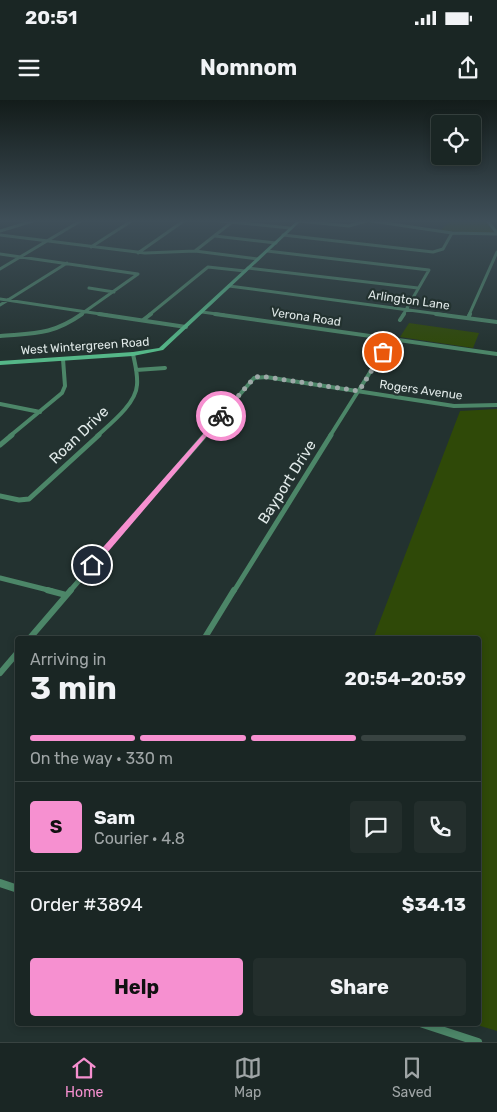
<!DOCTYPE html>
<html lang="en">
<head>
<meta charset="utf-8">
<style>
	body { margin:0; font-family:Rubik,sans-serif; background:#232e2c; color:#f1f3f6; height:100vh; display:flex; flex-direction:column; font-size:19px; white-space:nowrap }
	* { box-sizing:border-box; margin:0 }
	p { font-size:16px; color:#9fa5a6 }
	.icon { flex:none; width:28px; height:28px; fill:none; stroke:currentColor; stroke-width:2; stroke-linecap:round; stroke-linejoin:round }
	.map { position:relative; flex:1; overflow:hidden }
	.sheet { position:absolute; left:15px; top:536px; width:466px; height:390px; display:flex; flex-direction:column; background:#1a2624; border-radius:5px; box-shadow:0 2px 8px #0003,0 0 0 1px #384341 }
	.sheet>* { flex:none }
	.tools { position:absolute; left:431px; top:15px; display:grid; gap:10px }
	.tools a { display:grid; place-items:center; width:50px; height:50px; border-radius:5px; background:#1a2624; box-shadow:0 2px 8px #0003,0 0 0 1px #384341; font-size:25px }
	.pin { position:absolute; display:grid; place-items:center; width:42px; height:42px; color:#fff; margin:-21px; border:2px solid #fff; border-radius:50%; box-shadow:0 1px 5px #0007 }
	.courier { position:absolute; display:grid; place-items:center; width:50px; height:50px; margin:-25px; border:4px solid #f690d0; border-radius:50%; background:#fff; color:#222; box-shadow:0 1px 6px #0007 }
	.head em { font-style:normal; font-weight:700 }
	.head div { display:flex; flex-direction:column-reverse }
	.head { display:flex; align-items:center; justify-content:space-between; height:85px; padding:0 15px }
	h1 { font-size:32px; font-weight:700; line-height:38px }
	.bar { display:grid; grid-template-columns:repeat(4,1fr); gap:8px 5px; align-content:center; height:60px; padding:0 15px }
	.bar i { height:6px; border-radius:4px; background:#384341 }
	.bar .active { background:#f690d0 }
	.bar p { grid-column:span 4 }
	.line { display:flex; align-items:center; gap:12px; padding:0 15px; border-top:1px solid #384341 }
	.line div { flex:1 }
	.round { display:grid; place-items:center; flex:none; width:52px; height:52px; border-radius:5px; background:#232e2c }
	.button { display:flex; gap:10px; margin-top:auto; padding:10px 15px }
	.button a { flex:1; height:58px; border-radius:5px; background:#f690d0; color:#111; font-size:20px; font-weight:700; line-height:58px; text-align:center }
	.button a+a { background:#232e2c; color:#f1f3f6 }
	.status { display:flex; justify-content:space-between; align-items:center; height:35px; padding:0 25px; background:#1a2624; direction:ltr }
	.status svg { height:14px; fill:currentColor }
	header { display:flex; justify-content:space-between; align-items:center; height:65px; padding:0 15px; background:#1a2624; font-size:22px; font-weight:700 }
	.dock { display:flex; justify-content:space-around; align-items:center; height:70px; border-top:1px solid #384341; background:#1a2624; font-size:14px; color:#9fa5a6 }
	.dock a { display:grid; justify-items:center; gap:2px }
	.dock .active { color:#f690d0 }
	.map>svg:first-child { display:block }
	.green { fill:#2f4908 }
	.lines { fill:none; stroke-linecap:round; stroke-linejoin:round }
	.street-far4 { stroke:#4c8668; stroke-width:3 }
	.street-far3 { stroke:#4c8668; stroke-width:4 }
	.street-far2 { stroke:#4c8668; stroke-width:5 }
	.street-far1 { stroke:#4c8668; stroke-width:6 }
	.street { stroke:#4c8668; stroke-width:8 }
	.secondary { fill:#55b788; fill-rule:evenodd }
	.route { fill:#f690d0 }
	.done { stroke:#9ea9a8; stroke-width:5; stroke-dasharray:0 9 }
	.labels { text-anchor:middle; stroke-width:4.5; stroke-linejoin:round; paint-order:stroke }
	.far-street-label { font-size:12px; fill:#e0e9e8; stroke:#233230 }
	.street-label { font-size:15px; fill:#e0e9e8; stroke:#233230 }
</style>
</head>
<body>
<div class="status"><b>20:51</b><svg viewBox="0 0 49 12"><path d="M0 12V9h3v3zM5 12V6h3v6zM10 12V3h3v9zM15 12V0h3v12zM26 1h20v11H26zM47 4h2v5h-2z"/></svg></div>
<header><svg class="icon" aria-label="menu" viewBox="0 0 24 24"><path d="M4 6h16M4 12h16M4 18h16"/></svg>Nomnom<svg class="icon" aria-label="share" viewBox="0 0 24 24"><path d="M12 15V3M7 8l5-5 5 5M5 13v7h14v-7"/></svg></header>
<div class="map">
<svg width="497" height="942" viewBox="0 0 497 942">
	<rect width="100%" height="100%" fill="#233230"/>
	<!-- green -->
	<path class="green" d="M451 120H485L494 133 440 131Z
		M409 223 479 233 473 248 400 237Z
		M497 309V931L474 924H479V539H373L460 311Z"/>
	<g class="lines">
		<!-- street-far4 -->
		<path class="street-far4" d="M211 120 290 128
			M365 120 452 133 497 134
			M487 120 497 133
			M299 121 349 126 369 120
			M0 131 36 120
			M0 135 145 153 195 151 258 159
			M283 135 433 152 443 149 452 133
			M215 136 276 143
			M91 147 133 120
			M195 151 232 122
			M267 151 429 170 403 215
			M138 153 185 120
			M0 154 138 174 80 215
			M248 168 418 188
			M0 169 82 120
			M229 186 446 215
			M89 188 114 192
			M0 199 107 215
			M0 205 67 163
			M202 212 224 215
			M149 215 208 167 245 171
			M469 215 497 152"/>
		<!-- street-far3 -->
		<path class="street-far3" d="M99 214 186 227
			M215 214 497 254
			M436 214 497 222
			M468 218 470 214
			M143 220 151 214
			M400 220 404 214
			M0 236C35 233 52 235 82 214
			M136 270 165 268
			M0 304 40 312
			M10 336 62 293 65 286 63 259
			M97 336C110 324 136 304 137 285 138 274 135 264 133 254
			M204 336 254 278 266 277 454 306 497 305
			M330 336 391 239"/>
		<!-- street-far2 -->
		<path class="street-far2" d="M0 345 12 335
			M0 396 19 400 29 399 99 335
			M0 478 52 491
			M70 491 205 335
			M234 491 331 335"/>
		<!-- street-far1 -->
		<path class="street-far1" d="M47 490 66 495
			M29 539 71 490
			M204 539 234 490
			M0 573 18 552"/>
		<!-- street -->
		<path class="street" d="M0 783 18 789
			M423 924 478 942"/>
		<!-- secondary -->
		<path class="secondary" d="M298 120H302L163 250 133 256 0 265V261L133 252 159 248Z"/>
	</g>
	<!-- sky -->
	<linearGradient id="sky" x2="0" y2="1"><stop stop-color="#131c1a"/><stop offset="0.48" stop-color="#3f4f59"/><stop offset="1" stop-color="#3f4f59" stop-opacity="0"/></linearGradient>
	<rect width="497" height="252" fill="url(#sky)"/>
	<!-- route -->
	<path class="route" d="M221 314 223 317 95 467H89V463Z"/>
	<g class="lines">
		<!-- done -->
		<path class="done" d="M221 316 254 278 260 276 359 291 383 252"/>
	</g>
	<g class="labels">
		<!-- far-street labels -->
		<g class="far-street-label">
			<text transform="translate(409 200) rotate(8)" y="4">Arlington Lane</text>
			<text transform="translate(306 217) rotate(8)" y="4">Verona Road</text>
			<text transform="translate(85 246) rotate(-4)" y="4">West Wintergreen Road</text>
			<text transform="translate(421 290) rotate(8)" y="4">Rogers Avenue</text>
		</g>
		<!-- street labels -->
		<g class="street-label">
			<text transform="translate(79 335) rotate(-44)" y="5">Roan Drive</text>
			<text transform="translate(287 382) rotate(-58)" y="5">Bayport Drive</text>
		</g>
	</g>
</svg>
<div class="tools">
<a><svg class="icon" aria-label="locate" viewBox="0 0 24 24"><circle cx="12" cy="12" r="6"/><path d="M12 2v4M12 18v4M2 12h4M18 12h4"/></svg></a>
</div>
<div class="pin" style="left:383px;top:252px;background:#ea580c"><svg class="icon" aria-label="bag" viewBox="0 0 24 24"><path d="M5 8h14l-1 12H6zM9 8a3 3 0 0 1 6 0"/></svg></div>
<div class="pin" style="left:92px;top:465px;background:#1f2937"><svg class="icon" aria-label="home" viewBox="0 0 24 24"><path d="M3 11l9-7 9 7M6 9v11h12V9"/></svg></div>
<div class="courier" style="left:221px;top:316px"><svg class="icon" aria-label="bike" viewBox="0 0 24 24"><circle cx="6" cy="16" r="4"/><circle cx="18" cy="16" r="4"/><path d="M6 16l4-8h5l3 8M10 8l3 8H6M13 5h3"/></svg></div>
<section class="sheet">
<div class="head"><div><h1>3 min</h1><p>Arriving in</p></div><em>20:54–20:59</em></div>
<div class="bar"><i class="active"></i><i class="active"></i><i class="active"></i><i></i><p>On the way · 330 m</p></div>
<div class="line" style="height:90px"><b class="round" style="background:#f690d0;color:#111">S</b><div><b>Sam</b><p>Courier · 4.8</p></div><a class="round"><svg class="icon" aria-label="chat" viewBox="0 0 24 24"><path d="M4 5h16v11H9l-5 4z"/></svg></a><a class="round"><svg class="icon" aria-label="phone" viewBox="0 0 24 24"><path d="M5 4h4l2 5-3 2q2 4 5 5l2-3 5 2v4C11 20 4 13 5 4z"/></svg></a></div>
<div class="line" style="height:65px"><div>Order #3894</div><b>$34.13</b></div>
<div class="button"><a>Help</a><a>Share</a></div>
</section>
</div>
<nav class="dock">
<a class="active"><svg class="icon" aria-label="home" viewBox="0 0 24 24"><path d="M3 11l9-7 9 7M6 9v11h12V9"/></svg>Home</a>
<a><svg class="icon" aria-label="map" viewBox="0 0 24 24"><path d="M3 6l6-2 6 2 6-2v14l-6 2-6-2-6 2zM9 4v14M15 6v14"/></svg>Map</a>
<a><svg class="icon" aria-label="saved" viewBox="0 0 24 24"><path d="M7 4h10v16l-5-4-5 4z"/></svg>Saved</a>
</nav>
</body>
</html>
